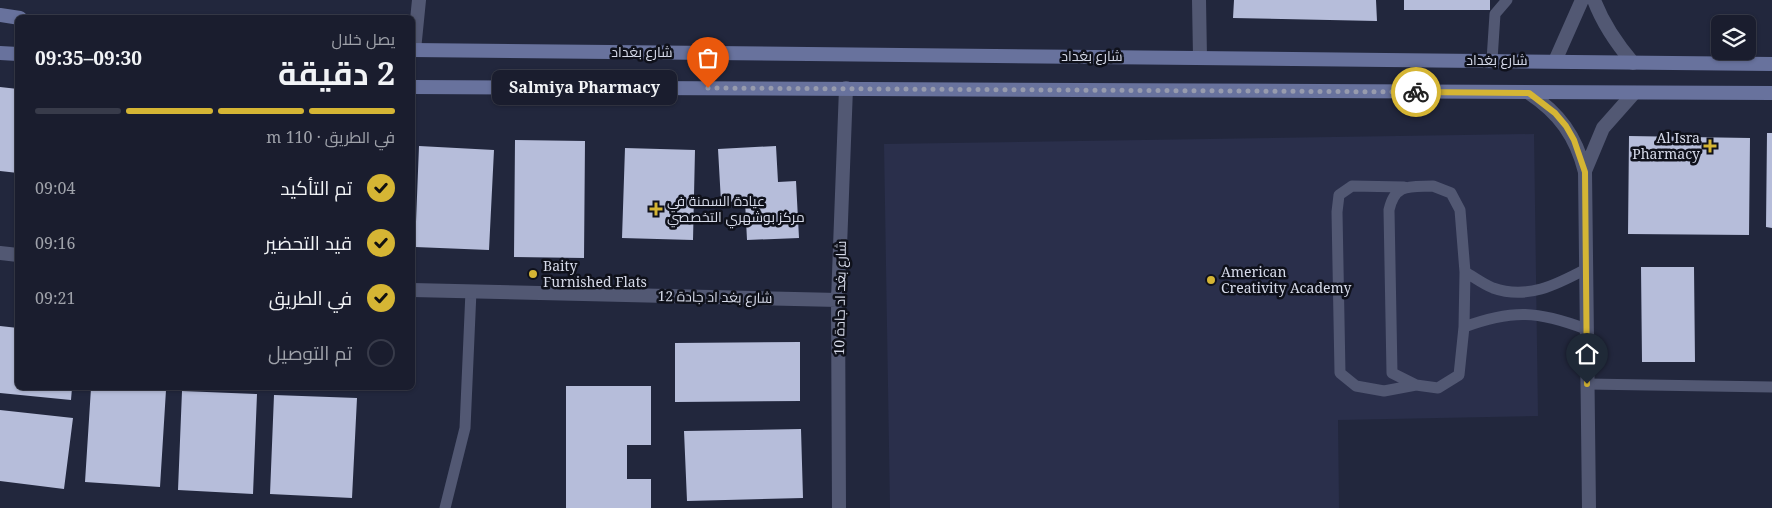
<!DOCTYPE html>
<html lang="ar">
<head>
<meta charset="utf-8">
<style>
	body { margin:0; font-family:"Noto Serif",Cairo,serif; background:#232636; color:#f1f3f6; direction:rtl; height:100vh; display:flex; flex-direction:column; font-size:19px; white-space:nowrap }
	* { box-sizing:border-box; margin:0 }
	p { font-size:16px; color:#9fa2aa }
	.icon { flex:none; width:28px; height:28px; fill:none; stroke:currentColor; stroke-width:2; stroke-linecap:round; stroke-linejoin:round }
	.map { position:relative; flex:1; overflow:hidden; direction:ltr }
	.panel { position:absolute; left:15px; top:15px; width:400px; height:375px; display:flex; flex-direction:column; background:#1a1d2e; border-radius:8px; box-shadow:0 1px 4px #0004,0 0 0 1px #383b4a; direction:rtl }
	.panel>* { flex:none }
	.controls { position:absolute; left:1711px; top:15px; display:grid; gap:10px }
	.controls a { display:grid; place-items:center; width:45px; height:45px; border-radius:8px; background:#1a1d2e; box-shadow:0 1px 4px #0004,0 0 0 1px #383b4a; font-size:25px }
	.pin { position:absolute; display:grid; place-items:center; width:42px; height:42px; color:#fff; margin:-51px -21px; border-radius:50% 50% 50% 0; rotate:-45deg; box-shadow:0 0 5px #0007 }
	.pin .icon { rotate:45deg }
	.courier { position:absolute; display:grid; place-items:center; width:50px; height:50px; margin:-25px; border:4px solid #d5b534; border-radius:50%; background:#fff; color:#222; box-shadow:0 1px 6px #0007 }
	.bubble { position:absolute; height:35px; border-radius:8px; background:#1a1d2e; box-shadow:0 1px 4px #0004,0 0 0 1px #383b4a; font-size:16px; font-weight:700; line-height:35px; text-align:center; direction:rtl }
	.head em { font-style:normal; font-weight:700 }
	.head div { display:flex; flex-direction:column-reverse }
	.head { display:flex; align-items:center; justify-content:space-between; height:85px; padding:0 20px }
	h1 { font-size:32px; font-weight:700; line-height:38px }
	.bar { display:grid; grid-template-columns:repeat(4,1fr); gap:8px 5px; align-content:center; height:60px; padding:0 20px }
	.bar i { height:6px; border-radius:4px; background:#383b4a }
	.bar .current { background:#d5b534 }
	.bar p { grid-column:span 4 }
	ol { padding:0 20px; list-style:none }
	li { display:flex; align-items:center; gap:15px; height:55px }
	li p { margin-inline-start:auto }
	li .icon { padding:5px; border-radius:50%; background:#d5b534; color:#111; stroke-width:4 }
	li:last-child { color:#9fa2aa }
	li i { width:28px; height:28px; border:2px solid #383b4a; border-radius:50% }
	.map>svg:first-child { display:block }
	.built { fill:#2a2f4b }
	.building { fill:#b6bdda }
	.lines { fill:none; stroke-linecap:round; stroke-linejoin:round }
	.service { stroke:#525873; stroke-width:11 }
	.minor { stroke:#525873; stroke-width:14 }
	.secondary { stroke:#68729d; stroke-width:14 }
	.done { stroke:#979bad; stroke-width:5; stroke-dasharray:0 9 }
	.route { stroke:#d5b534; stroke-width:6 }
	.poi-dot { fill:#d5b534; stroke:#0f111b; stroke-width:2 }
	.labels { text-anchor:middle; stroke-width:5; stroke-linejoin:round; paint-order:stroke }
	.street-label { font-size:14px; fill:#d6dae9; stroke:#0f111b }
	.poi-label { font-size:14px; fill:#d6dae9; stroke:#0f111b; text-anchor:start }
</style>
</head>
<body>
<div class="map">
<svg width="1772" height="508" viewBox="0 0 1772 508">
	<rect width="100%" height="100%" fill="#22273d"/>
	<!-- built -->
	<path class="built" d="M1534 134 1538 416 1338 420 1339 508H890L884 144Z"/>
	<!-- building -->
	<path class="building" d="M1234 0H1376L1377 21 1233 18Z
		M1404 0H1490V10H1404Z
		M0 87 18 89V173L0 171Z
		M1767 133H1772V228L1766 227Z
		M1629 136 1750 138 1749 235 1628 234Z
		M515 140 585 141 584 258 514 257Z
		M419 146 494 150 489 250 415 247Z
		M776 146 778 182 796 181 799 238 747 240 745 201 721 202 718 149Z
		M625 148 695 150 693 240 622 238Z
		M1641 267H1694L1695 362H1642Z
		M0 326 18 328V388H72L71 400 0 393Z
		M800 342V401L675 402V343Z
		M566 386H651V445H627V479H651V508H566Z
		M91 388 166 390 160 487 85 482Z
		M182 391 257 394 253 494 178 490Z
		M274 395 357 398 352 498 270 494Z
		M0 410 73 418 64 489 0 481Z
		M801 429 803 498 687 501 684 431Z"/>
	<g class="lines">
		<!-- service -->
		<path class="service" d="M1492 60 1495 14 1507 0
			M1433 186 1451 193 1460 210 1465 272 1464 327 1459 375 1438 388 1416 385 1392 373 1389 210C1395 183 1410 187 1433 186Z
			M1404 187 1352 186 1339 195 1337 212 1340 373 1356 386 1384 391 1416 385
			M1465 272C1474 277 1483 284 1493 288 1527 300 1556 285 1586 269
			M1464 327C1513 309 1538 311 1586 329
			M1587 384 1772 387
			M445 508 465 428 471 291"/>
		<!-- minor -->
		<path class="minor" d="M1199 0 1200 57
			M1594 0C1603 24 1616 43 1633 63
			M414 50 419 0
			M1555 61 1582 0
			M1529 93C1559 113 1576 136 1585 172L1589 508
			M1585 171 1603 128 1634 93
			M0 253 18 255
			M412 290 838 300
			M839 508 838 300 846 88"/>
		<!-- secondary -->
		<path class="secondary" d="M0 15 20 18
			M412 50 1772 64
			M0 53 18 54
			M412 87 1772 93"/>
	</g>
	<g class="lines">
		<!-- done -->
		<path class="done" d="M708 88 1416 92"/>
		<!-- route -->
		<path class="route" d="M1416 92 1529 93 1555 113 1566 126 1574 140 1585 172 1587 384"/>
	</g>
	<!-- markers -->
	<g class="poi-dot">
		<path d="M1707.5 138.5h5v5h5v5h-5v5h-5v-5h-5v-5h5z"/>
		<path d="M653.5 201.5h5v5h5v5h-5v5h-5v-5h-5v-5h5z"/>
		<circle cx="533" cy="274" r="5"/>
		<circle cx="1211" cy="280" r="5"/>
	</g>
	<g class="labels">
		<!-- street labels -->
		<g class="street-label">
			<text x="642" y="57">شارع بغداد</text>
			<text x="1092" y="61">شارع بغداد</text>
			<text x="1497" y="65">شارع بغداد</text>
			<text transform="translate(715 297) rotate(1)" y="5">شارع بغد اد جادة 12</text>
			<text transform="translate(840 298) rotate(-89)" y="5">شارع بغد اد جادة 10</text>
		</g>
		<!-- poi labels -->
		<g class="poi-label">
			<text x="1700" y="143" text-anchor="end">Al Isra<tspan x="1700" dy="16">Pharmacy</tspan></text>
			<text x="667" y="206">عيادة السمنة في<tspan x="667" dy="16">مركز بوشهري التخصصي</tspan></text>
			<text x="543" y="271">Baity<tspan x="543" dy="16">Furnished Flats</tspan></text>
			<text x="1221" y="277">American<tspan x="1221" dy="16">Creativity Academy</tspan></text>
		</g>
	</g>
</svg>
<div class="controls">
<a><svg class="icon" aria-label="layers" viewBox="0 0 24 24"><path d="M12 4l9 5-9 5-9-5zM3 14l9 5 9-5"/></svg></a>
</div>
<div class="pin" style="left:708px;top:88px;background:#ea580c"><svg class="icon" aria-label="bag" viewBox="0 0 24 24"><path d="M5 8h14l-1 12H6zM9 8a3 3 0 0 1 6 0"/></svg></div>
<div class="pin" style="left:1587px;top:384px;background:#1f2937"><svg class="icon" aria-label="home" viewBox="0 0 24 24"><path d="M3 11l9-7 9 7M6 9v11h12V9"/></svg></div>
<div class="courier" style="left:1416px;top:92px"><svg class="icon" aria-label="bike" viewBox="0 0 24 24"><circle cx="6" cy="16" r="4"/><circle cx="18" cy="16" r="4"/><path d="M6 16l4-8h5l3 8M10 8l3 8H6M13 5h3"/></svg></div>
<div class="bubble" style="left:492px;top:70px;width:185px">Salmiya Pharmacy</div>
<section class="panel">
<div class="head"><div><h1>2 دقيقة</h1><p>يصل خلال</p></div><em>09:30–09:35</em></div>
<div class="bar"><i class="current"></i><i class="current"></i><i class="current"></i><i></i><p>في الطريق · 110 m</p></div>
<ol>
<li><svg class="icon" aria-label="check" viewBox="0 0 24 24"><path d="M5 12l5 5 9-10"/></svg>تم التأكيد<p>09:04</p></li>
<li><svg class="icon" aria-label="check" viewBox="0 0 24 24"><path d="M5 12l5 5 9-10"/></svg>قيد التحضير<p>09:16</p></li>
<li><svg class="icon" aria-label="check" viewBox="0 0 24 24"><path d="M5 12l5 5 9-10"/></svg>في الطريق<p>09:21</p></li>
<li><i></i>تم التوصيل</li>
</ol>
</section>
</div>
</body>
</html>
